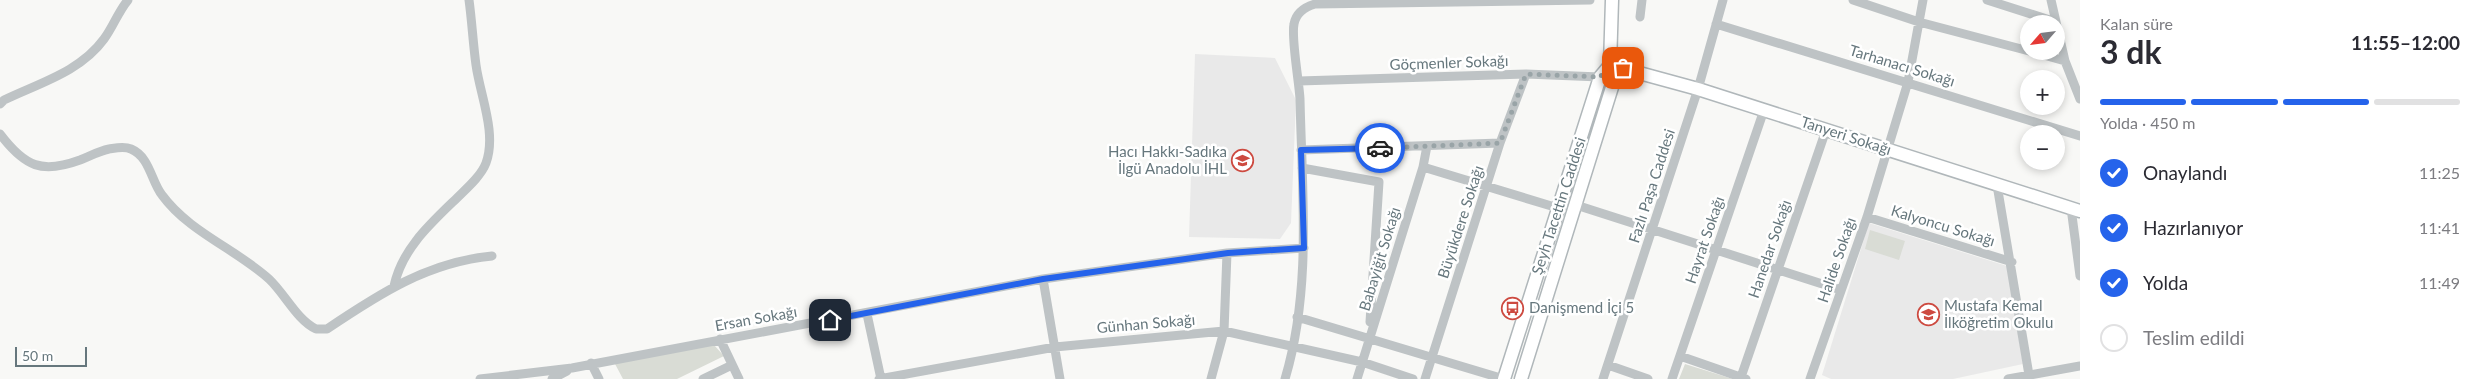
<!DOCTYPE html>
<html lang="tr">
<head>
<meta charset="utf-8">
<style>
	body { margin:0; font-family:Lato,sans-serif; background:#f2f2f3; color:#2b2b33; height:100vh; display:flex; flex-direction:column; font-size:19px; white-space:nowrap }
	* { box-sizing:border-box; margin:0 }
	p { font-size:16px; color:#7c7c81 }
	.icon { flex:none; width:28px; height:28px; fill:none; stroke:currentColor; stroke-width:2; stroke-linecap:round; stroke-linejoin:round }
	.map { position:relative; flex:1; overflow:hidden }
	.sheet { display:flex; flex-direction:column; background:#fff; width:400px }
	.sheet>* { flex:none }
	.needle { width:32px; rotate:242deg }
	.buttons { position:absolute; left:2020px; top:15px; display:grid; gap:10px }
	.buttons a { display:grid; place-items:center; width:45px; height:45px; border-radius:50%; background:#fff; box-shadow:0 2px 8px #0003; font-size:25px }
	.scale { position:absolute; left:15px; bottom:12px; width:72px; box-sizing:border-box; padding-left:5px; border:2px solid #66777d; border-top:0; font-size:14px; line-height:18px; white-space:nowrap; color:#66777d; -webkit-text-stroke:4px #fff; paint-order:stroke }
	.pin { position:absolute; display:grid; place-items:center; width:42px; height:42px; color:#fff; margin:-21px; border-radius:10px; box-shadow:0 2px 8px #0006 }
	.courier { position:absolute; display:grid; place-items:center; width:50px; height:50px; margin:-25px; border:4px solid #2563eb; border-radius:50%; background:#fff; color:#222; box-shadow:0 1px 6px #0007 }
	.head em { font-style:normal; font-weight:700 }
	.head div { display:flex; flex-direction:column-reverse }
	.head { display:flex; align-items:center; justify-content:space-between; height:85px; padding:0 20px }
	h1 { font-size:32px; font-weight:700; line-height:38px }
	.bar { display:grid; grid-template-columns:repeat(4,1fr); gap:8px 5px; align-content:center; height:60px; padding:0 20px }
	.bar i { height:6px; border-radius:4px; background:#e1e1e2 }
	.bar .on { background:#2563eb }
	.bar p { grid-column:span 4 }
	ol { padding:0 20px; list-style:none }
	li { display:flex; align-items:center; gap:15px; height:55px }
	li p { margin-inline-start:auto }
	li .icon { padding:5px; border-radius:50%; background:#2563eb; color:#fff; stroke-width:4 }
	li:last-child { color:#7c7c81 }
	li i { width:28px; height:28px; border:2px solid #e1e1e2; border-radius:50% }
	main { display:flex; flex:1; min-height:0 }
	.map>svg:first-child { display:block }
	.built { fill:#e9e9e9 }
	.green { fill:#d9dcd5 }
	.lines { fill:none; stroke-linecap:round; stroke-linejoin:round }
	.secondary-casing { stroke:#b0b7ba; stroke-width:15 }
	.street { stroke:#bec3c5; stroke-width:9 }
	.secondary { stroke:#fff; stroke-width:12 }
	.done { stroke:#99a4a7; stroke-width:5; stroke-dasharray:0 9 }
	.route { stroke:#2563eb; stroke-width:6 }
	.labels { text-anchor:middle; stroke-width:5; stroke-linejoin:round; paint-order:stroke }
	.street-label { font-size:15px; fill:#66777d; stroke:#fff }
	.poi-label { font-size:15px; fill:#66777d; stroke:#fff; text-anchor:start }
</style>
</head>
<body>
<main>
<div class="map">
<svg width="2080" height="379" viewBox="0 0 2080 379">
	<rect width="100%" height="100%" fill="#f8f8f6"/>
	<!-- built -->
	<path class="built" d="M1195 54 1275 58 1296 100 1291 223 1280 239 1189 237Z
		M1869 223 2007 266 2023 364 1953 379H1831L1822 375Z"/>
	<!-- green -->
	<path class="green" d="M1870 230 1905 241 1899 260 1865 249Z
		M714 345 724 356 677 379H623L614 362Z
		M1685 364 1733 379H1679Z"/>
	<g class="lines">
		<defs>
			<path id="secondary" d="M1610 65 1698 89 2080 211
				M1504 379 1600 77 1610 65
				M1521 379 1613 84 1610 65 1612 0"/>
		</defs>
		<!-- secondary casing -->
		<use href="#secondary" class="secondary-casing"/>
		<!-- street -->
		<path class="street" d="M1853 0 1919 22 2029 51
			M1987 0 2056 22
			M2051 0 2065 61 2080 99
			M1640 17 1642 0
			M1716 24 2080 136
			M2030 51 2065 61
			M1299 81 1526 74 1600 77
			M0 104 4 100C39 83 80 72 104 39 113 27 118 12 128 0
			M0 134C25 167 42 174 80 160 90 156 99 151 109 149 116 148 124 146 131 149 150 157 151 181 162 195 189 232 236 249 269 279 285 294 297 320 316 329H327C379 294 428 262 492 256
			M1301 150 1500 143
			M1423 167 1558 208
			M1302 168 1379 182 1370 322
			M1997 185 2029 375
			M1576 205 1841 290
			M2071 208 2080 276
			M1867 217 2012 262
			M1043 279 1060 379
			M394 286C402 249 430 224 457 198 467 188 481 176 486 163 497 133 480 95 476 65 473 43 472 22 469 0
			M867 314 881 379
			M1297 317 1504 379
			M720 339 739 379
			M1680 356 1746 379
			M591 363 599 379
			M1608 365 1648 379
			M1741 377 1826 130
			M480 379 572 368 1043 279 1227 253 1304 248
			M552 379 567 371
			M703 379 732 365
			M879 379 1055 347 1224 331 1362 362 1413 379
			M1211 379 1224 331 1227 253
			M1285 379C1312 289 1302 192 1300 99 1299 81 1291 38 1294 24 1296 13 1305 7 1315 4L1590 0
			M1357 379 1423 167 1427 146
			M1425 379 1500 143 1526 74
			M1603 379 1698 89 1723 0
			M1672 379 1764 110
			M1810 379 1867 217 1908 82 1923 0
			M2008 379 2080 366"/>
		<!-- secondary -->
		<use href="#secondary" class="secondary"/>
	</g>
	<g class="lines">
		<!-- done -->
		<path class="done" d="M1380 148 1500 143 1526 74 1600 77 1610 65 1623 68"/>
		<!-- route -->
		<path class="route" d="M830 320 1043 279 1228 253 1304 248 1301 150 1380 148"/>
	</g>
	<!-- icons -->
	<defs>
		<symbol id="school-ring" viewBox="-11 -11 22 22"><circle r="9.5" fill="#fff" stroke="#cd4a40" stroke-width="1.5"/><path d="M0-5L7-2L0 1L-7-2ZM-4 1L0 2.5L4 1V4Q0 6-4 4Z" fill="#cd4a40"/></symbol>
		<symbol id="bus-ring" viewBox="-11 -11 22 22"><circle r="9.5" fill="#fff" stroke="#cd4a40" stroke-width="1.5"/><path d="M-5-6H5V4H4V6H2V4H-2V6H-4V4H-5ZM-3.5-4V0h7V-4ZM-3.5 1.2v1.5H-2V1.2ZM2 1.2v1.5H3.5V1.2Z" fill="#cd4a40"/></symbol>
	</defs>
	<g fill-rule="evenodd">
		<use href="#school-ring" x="1230" y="148" width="25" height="25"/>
		<use href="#bus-ring" x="1500" y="296" width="25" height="25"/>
		<use href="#school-ring" x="1916" y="302" width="25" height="25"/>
	</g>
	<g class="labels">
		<!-- street labels -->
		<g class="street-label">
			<text transform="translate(1449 63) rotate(-2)" y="5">Göçmenler Sokağı</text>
			<text transform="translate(1902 66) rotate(17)" y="5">Tarhanacı Sokağı</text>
			<text transform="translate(1846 136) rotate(18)" y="5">Tanyeri Sokağı</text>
			<text transform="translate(1652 186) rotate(-72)" y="5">Fazlı Paşa Caddesi</text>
			<text transform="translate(1559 206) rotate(-72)" y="5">Şeyh Tacettin Caddesi</text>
			<text transform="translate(1461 222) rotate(-72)" y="5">Büyükdere Sokağı</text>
			<text transform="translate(1943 226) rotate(17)" y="5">Kalyoncu Sokağı</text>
			<text transform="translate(1705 240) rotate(-71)" y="5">Hayrat Sokağı</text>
			<text transform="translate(1770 249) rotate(-71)" y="5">Hanedar Sokağı</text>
			<text transform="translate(1380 259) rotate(-73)" y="5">Babayiğit Sokağı</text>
			<text transform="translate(1837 260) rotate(-71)" y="5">Halide Sokağı</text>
			<text transform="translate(756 319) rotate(-10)" y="5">Ersan Sokağı</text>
			<text transform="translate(1146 324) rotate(-5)" y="5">Günhan Sokağı</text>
		</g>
		<!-- poi labels -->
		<g class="poi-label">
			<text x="1227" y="157" text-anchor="end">Hacı Hakkı-Sadıka<tspan x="1227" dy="17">İlgü Anadolu İHL</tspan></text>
			<text x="1944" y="311">Mustafa Kemal<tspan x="1944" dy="17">İlköğretim Okulu</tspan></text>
			<text x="1529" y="313">Danişmend İçi 5</text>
		</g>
	</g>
</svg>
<div class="buttons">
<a><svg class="needle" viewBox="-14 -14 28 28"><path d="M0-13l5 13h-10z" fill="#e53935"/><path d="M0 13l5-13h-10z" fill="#7c7c81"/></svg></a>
<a>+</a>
<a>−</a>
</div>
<div class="scale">50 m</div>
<div class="pin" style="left:1623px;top:68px;background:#ea580c"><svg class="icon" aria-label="bag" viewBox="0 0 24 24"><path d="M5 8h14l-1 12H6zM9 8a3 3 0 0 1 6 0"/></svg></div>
<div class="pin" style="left:830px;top:320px;background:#1f2937"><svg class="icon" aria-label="home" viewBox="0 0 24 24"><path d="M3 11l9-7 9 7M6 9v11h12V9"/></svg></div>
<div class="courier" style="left:1380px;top:148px"><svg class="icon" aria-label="car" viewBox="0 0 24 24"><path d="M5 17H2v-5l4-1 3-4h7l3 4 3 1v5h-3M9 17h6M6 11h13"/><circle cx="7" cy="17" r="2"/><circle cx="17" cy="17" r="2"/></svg></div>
</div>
<section class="sheet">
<div class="head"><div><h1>3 dk</h1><p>Kalan süre</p></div><em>11:55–12:00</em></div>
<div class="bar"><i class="on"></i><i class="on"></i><i class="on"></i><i></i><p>Yolda · 450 m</p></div>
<ol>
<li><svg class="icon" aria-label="check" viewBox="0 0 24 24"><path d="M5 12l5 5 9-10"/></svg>Onaylandı<p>11:25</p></li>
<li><svg class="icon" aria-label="check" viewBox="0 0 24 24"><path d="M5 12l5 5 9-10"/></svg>Hazırlanıyor<p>11:41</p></li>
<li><svg class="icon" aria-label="check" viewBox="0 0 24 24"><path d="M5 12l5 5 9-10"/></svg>Yolda<p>11:49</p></li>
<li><i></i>Teslim edildi</li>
</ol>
</section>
</main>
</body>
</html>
